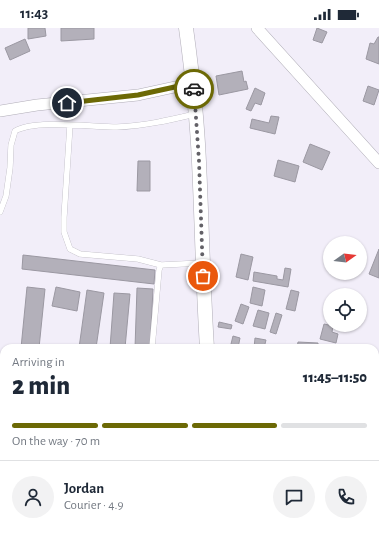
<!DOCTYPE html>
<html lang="en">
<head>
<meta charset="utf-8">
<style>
	body { margin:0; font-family:"Alegreya Sans",sans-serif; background:#f2f2f3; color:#1f2937; height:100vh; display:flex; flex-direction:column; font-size:15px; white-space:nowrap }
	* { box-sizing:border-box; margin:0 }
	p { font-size:13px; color:#747a83 }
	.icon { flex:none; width:22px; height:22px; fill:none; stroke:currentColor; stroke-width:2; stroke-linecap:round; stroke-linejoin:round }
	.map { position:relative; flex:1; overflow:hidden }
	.side { position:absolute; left:0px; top:316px; width:379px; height:196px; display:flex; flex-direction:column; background:#fff; border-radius:12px 12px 0 0; box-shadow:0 1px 3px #0004 }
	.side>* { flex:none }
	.needle { width:26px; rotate:76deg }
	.controls { position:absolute; left:323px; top:208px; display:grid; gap:8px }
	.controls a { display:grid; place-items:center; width:44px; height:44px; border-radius:50%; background:#fff; box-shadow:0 1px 3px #0004; font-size:20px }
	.pin { position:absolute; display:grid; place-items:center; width:34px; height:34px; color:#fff; margin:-17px; border:2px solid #fff; border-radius:50%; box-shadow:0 1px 4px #0007 }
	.courier { position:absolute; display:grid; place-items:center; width:40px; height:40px; margin:-20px; border:3px solid #6c6905; border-radius:50%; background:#fff; color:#222; box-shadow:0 1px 5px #0007 }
	.overview em { font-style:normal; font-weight:800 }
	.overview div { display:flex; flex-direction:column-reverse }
	.overview { display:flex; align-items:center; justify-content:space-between; height:68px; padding:0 12px }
	h1 { font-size:26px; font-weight:800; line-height:30px }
	.bar { display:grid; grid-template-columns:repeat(4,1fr); gap:6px 4px; align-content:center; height:48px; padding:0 12px }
	.bar i { height:5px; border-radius:3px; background:#e0e1e3 }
	.bar .selected { background:#6c6905 }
	.bar p { grid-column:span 4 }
	.line { display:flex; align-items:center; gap:10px; padding:0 12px; border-top:1px solid #e0e1e3 }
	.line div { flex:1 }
	.round { display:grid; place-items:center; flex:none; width:42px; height:42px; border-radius:21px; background:#f2f2f3 }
	.status { display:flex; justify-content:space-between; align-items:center; height:28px; padding:0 20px; background:#fff; direction:ltr }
	.status svg { height:11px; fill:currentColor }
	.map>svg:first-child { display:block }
	.building { fill:#b3b0ba; stroke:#9b98a2 }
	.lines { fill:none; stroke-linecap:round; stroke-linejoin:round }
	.service-casing { stroke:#b0adb7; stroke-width:6 }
	.minor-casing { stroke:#b0adb7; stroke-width:12 }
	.tertiary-casing { stroke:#b0adb7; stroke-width:15 }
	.service { stroke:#fff; stroke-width:5.5 }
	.minor { stroke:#fff; stroke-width:11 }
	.tertiary { stroke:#fff; stroke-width:14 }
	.done { stroke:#636167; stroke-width:4; stroke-dasharray:0 7.2 }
	.route { stroke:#6c6905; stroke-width:5 }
</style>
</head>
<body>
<div class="status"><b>11:43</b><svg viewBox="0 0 49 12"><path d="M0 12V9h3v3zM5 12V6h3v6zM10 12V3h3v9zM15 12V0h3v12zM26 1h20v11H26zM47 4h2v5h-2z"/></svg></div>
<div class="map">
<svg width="379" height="512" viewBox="0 0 379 512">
	<rect width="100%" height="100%" fill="#f2eef9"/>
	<!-- building -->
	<path class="building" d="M28 0H45L46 8 28 11Z
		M61 0H94V11L61 13Z
		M317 0 327 4 322 15 313 12Z
		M378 9H379V36L366 31 370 15 374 16Z
		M25 11 30 23 10 32 5 20Z
		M242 43 244 54 246 53 248 61 219 67 216 48Z
		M368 58 379 62 374 77 363 73Z
		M255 60 265 65 261 77 255 75 251 83 246 81Z
		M271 88 279 89 275 106 250 100 252 91 269 95Z
		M310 116 330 124 322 142 303 134Z
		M278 132 299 138 295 154 274 148Z
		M138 133H150V163H137Z
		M379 221V250L369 246Z
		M241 226 253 229 248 252 236 249Z
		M23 227 155 242 154 256 22 241Z
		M285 240 291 241 288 259 253 253 254 244 277 248V251L283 252Z
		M27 259 45 261 39 320H21Z
		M56 259 80 264 77 283 52 278Z
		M253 259 265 262 262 278 250 275Z
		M137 260 153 261 150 320H135Z
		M87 262 104 265 96 320H79Z
		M291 262 299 264 295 283 286 281Z
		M114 265 130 266 125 320H110Z
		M241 276 249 279 243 296 235 293Z
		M258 282 269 285 265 301 253 298Z
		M276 285 282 287 276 306 270 304Z
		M219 294 232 297 231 301 218 299Z
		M324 296 333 298 332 304 338 306 336 315 320 311Z
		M233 308 240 310 238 320H230Z
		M255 310 266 312 264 320H254Z
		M298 314 318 315V320H297Z
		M375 461 377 474H375Z
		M12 508H21V511L11 512Z
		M54 508H66V512H54Z
		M263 508H274L265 512Z"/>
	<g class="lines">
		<defs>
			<path id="service" d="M70 97 64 189V204L70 221 80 226 138 231 161 237
				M0 184 6 168 10 140 11 117 15 103C35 91 92 99 117 99 144 98 170 92 195 86
				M152 320 159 242 161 237 202 235"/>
			<path id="minor" d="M257 0 379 135
				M0 83 37 77 138 67 193 55
				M375 500 379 499
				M339 512 351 508"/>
			<path id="tertiary" d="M186 0C192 44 197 89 199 134 202 196 203 258 207 320
				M204 512 205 508"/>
		</defs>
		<!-- service casing -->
		<use href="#service" class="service-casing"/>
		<!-- minor casing -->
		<use href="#minor" class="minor-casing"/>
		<!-- tertiary casing -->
		<use href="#tertiary" class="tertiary-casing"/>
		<!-- service -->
		<use href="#service" class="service"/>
		<!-- minor -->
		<use href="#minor" class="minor"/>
		<!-- tertiary -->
		<use href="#tertiary" class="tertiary"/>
	</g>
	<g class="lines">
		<!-- done -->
		<path class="done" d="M194 61 199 133 203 248"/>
		<!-- route -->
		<path class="route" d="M67 75 138 67 193 55 194 61"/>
	</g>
</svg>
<div class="controls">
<a><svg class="needle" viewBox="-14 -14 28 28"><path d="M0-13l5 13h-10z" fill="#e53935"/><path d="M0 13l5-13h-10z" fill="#747a83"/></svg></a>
<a><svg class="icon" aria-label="locate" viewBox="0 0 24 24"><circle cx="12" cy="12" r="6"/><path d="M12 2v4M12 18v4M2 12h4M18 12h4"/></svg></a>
</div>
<div class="pin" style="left:203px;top:248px;background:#ea580c"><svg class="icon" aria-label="bag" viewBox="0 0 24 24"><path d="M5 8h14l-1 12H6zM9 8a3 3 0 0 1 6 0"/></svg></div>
<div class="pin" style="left:67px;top:75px;background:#1f2937"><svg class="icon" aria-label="home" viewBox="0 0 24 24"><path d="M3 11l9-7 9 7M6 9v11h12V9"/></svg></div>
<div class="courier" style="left:194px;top:61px"><svg class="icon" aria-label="car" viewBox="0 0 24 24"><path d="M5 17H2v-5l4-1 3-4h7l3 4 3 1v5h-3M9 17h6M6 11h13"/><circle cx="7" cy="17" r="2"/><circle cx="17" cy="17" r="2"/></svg></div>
<section class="side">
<div class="overview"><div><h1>2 min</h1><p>Arriving in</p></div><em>11:45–11:50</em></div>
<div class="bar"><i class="selected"></i><i class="selected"></i><i class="selected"></i><i></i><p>On the way · 70 m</p></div>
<div class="line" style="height:72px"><a class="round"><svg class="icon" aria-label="person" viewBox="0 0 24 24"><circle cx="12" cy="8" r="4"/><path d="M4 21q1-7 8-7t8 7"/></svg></a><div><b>Jordan</b><p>Courier · 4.9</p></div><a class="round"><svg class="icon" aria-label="chat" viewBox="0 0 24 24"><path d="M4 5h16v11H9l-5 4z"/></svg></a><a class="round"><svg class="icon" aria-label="phone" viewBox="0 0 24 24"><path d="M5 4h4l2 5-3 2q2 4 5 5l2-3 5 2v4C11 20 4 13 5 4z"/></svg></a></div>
</section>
</div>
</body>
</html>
